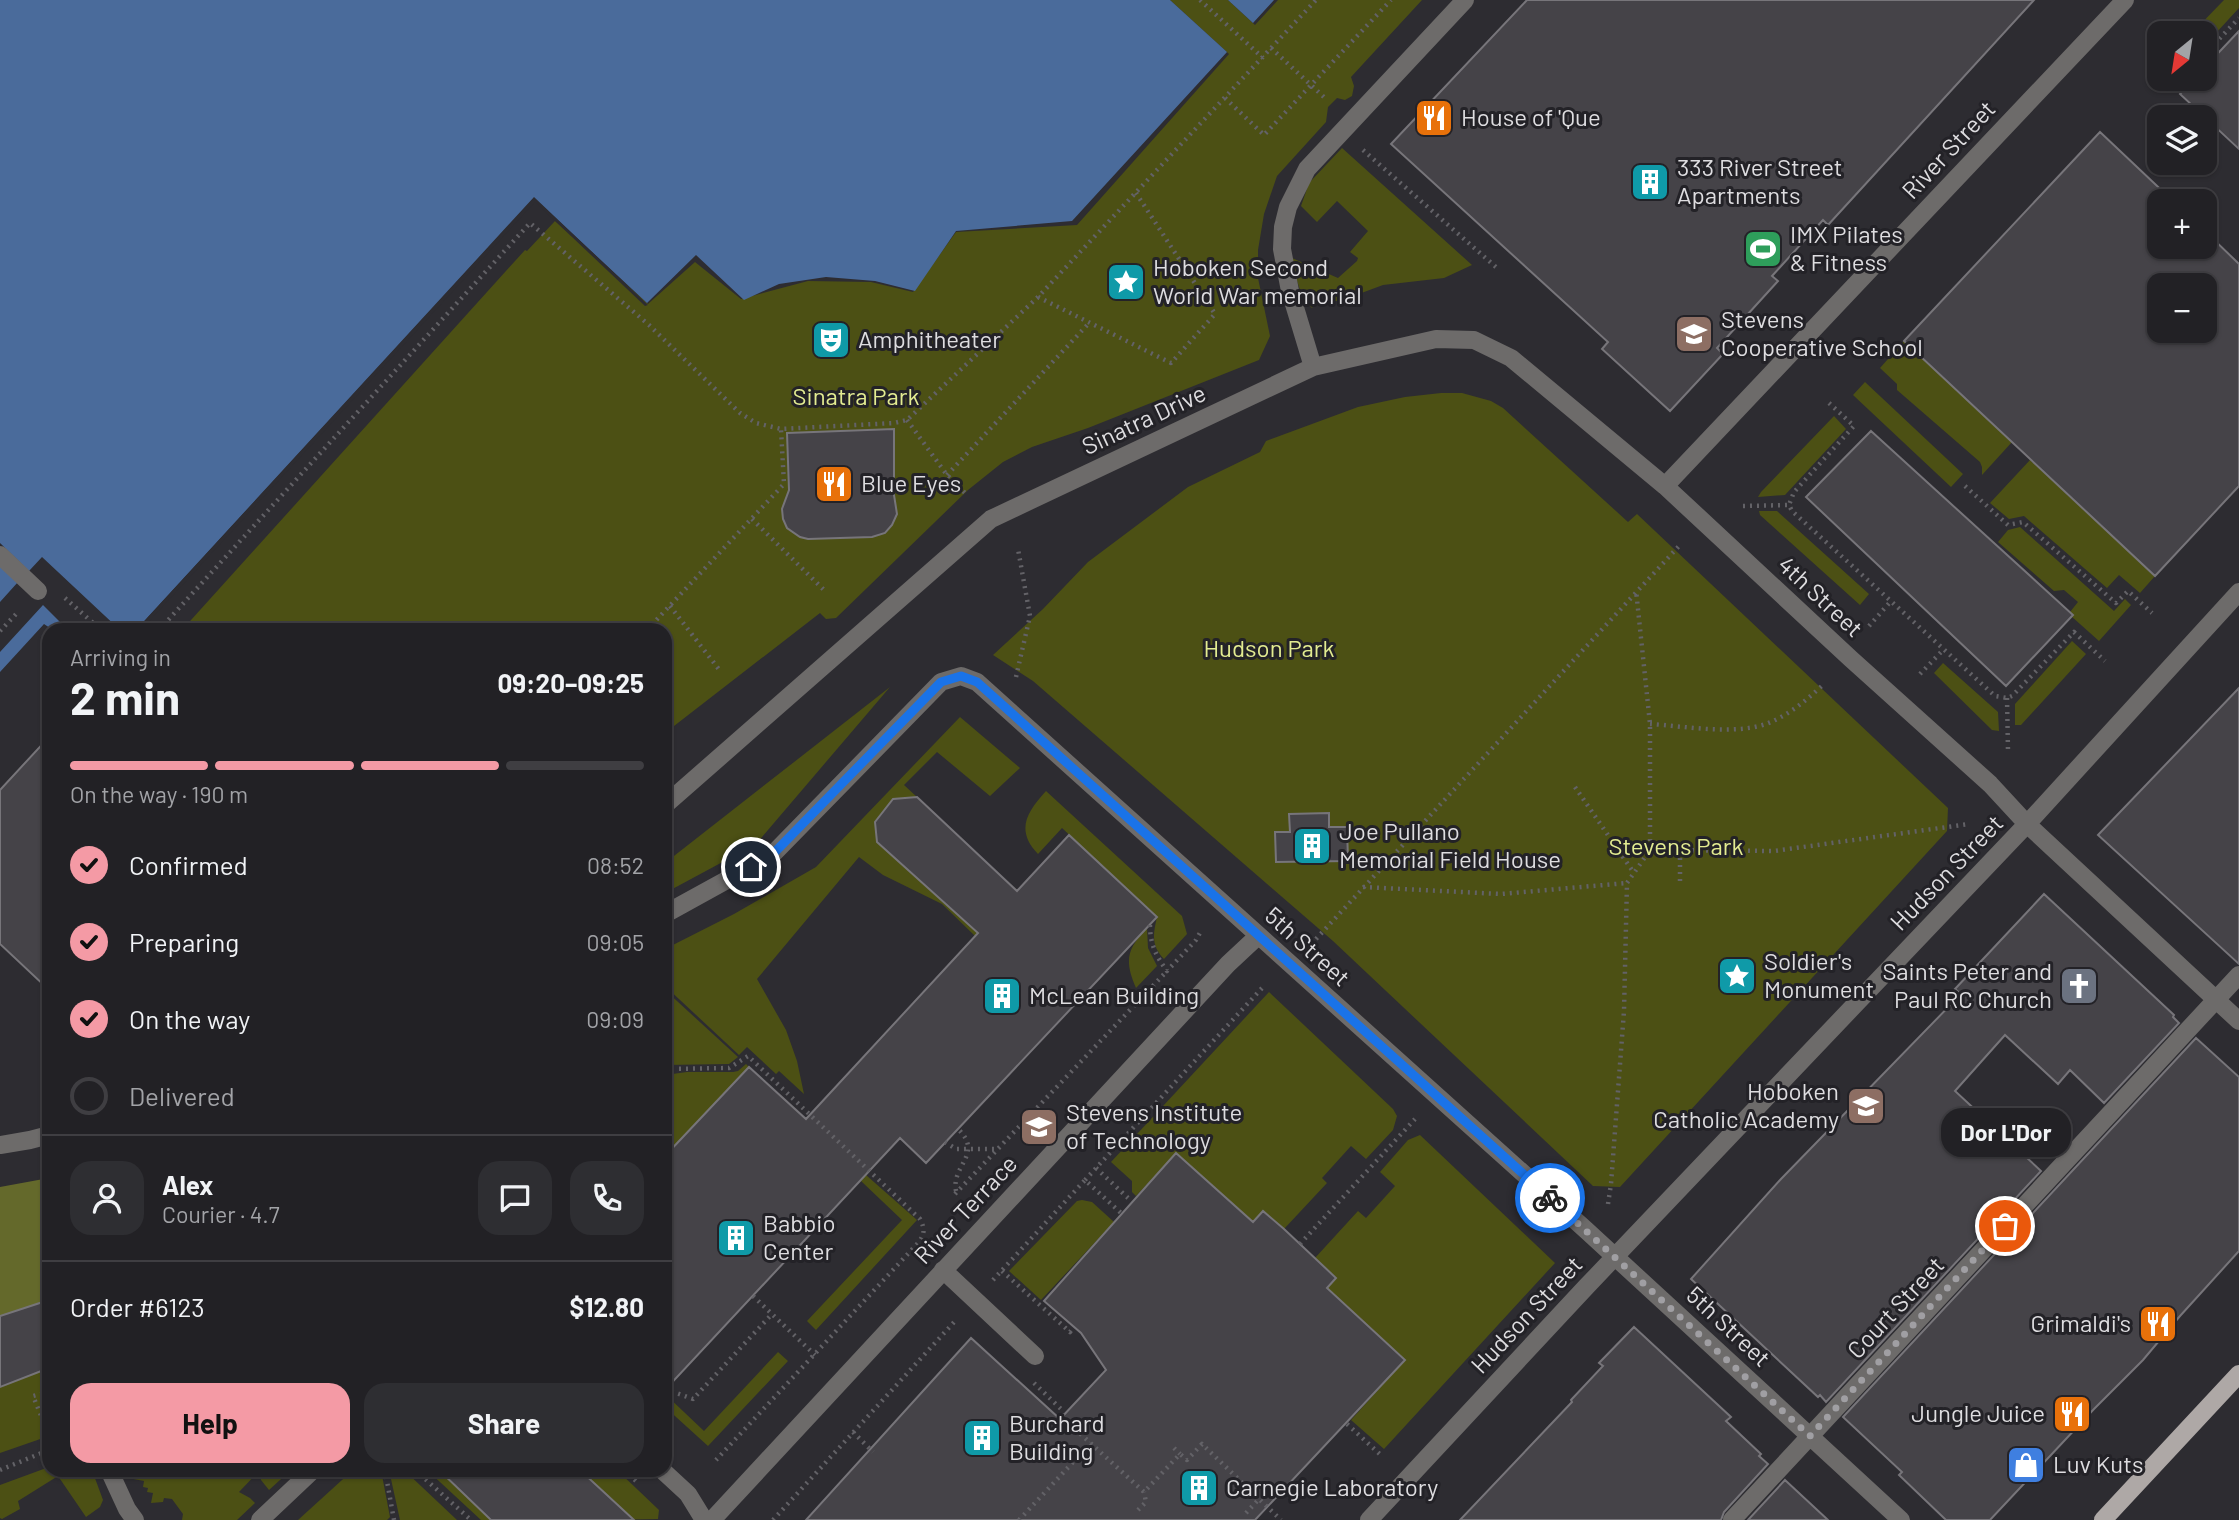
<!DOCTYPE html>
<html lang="en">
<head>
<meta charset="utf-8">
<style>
	body { margin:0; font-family:Barlow,sans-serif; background:#2e2e32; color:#f1f3f6; height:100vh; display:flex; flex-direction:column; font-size:26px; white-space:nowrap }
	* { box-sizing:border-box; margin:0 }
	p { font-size:23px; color:#a2a3a7 }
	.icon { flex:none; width:38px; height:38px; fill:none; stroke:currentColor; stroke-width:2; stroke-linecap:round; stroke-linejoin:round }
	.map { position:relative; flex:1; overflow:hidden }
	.drawer { position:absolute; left:42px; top:623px; width:630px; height:854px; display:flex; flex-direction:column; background:#222125; border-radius:21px; box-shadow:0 2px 5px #0004,0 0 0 2px #3f3e42 }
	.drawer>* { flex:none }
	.needle { width:46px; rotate:210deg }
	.fabs { position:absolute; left:2147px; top:21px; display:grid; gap:14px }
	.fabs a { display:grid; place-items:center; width:70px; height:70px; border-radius:14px; background:#222125; box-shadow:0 2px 5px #0004,0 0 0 2px #3f3e42; font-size:35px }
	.pin { position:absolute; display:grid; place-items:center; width:60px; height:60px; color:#fff; margin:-30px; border:4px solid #fff; border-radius:50%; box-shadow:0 2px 7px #0007 }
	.courier { position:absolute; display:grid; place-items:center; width:70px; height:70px; margin:-35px; border:5px solid #1a73e8; border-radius:50%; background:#fff; color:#222; box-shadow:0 2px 9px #0007 }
	.bubble { position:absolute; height:49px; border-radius:21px; background:#222125; box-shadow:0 2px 5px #0004,0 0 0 2px #3f3e42; font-size:23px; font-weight:700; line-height:49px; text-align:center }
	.summary em { font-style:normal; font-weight:700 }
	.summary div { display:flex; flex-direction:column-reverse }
	.summary { display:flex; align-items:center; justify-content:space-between; height:119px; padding:0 28px }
	h1 { font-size:46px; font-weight:700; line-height:52px }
	.bar { display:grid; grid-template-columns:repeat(4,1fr); gap:10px 7px; align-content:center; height:84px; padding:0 28px }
	.bar i { height:9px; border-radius:5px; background:#3f3e42 }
	.bar .current { background:#f49aa5 }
	.bar p { grid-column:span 4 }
	.line { display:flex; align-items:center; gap:18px; padding:0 28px; border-top:2px solid #3f3e42 }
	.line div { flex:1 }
	.round { display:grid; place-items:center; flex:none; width:74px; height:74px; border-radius:21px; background:#2e2e32 }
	ol { padding:0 28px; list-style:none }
	li { display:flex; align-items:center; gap:21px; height:77px }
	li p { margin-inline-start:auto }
	li .icon { padding:7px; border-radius:50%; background:#f49aa5; color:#111; stroke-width:4 }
	li:last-child { color:#a2a3a7 }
	li i { width:38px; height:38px; border:4px solid #3f3e42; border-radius:50% }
	.primary-button { display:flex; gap:14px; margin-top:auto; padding:14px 28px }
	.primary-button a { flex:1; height:80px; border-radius:21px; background:#f49aa5; color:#111; font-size:28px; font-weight:700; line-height:80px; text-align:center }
	.primary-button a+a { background:#2e2e32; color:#f1f3f6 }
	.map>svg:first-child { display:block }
	.green { fill:#4c5014 }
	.forest { fill:#64692b }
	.water { fill:#4a6b9b }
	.pier { fill:#2d2c31 }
	.building { fill:#454348; stroke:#77757a; stroke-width:2; fill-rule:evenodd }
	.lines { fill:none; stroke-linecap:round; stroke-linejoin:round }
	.path { stroke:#636267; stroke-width:4.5; stroke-dasharray:2 5; stroke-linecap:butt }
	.minor { stroke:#6d6b6a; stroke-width:18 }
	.major { stroke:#aea8a6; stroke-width:18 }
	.done { stroke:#a09fa3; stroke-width:7; stroke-dasharray:0 12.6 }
	.route { stroke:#1a73e8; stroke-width:9 }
	.labels { text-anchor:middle; stroke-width:6; stroke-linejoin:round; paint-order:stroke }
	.poi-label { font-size:24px; fill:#dedde0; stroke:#232227; text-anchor:start }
	.street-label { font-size:24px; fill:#dedde0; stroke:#232227 }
	.park-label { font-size:24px; fill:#e3ec91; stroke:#232227 }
</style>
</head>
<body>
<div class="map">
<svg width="2239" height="1520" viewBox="0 0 2239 1520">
	<rect width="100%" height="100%" fill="#2d2c31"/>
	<!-- green -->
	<path class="green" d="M1170 0H1228L1255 25 1278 0H1422L1351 77 1354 86 1352 96 1345 100 1337 98 1328 107 1326 122 1277 176 1264 214 1258 250V278L1270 336 1259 360 1088 428 1032 447 1003 462 968 490 836 618 826 619 820 613 665 733V630H182L525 250 527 251 555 221 648 304 695 262 741 299 808 281 871 282 913 292 956 232 1077 225 1229 54Z
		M2224 0H2239V8L2205 45V33H2192Z
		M1342 148 1472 265 1444 278 1383 285 1340 301H1330L1320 295 1312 308C1298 295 1296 275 1292 258L1338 278 1357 261 1358 258 1350 252 1368 231 1337 201 1317 222 1301 206 1309 183Z
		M1904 341 2012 442 1982 475V467L1980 462 1897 390V384L1880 368Z
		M1865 382 1963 474 1951 487 1853 395Z
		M1441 393H1462L1491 401 1503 408 1628 522 1637 514 1948 808 1947 831 1620 1187 1593 1186 1333 941 1033 681 993 655 1043 609 1088 562 1188 487 1260 452 1266 441 1358 407 1405 397Z
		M1834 416 1846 429 1785 495 1758 497 1761 492Z
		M2030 460 2155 576 2140 593 2119 575 2107 588 2024 516 2009 519 1990 503Z
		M1759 511H1777L1869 594 1860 605 1760 515Z
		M2020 527 2114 611 2125 599 2131 605 2099 641 2071 616 2070 612 2078 602 2064 590 2054 591 1998 542 2008 530Z
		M2072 641 2086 654 2021 725H2015V704Z
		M1943 663 1998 712 1999 731 1992 730 1934 673Z
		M890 687 756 844 665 893V863Z
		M960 717 1020 768 990 796 937 752 904 785 917 797 893 799 875 822 877 842 952 910 992 868 1018 891 975 936 942 904 883 875 859 857 757 979 786 1030 797 1061 804 1094 779 1071 776 1074 747 1047 739 1055 665 986V949L734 914 816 867Z
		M1046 791 1182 916 1187 934 1164 959C1151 946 1153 934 1157 917L1062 828 1038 854C1015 830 1027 812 1046 791Z
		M1147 928 1148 948 1157 966 1136 988C1124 960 1127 949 1147 928Z
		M665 990 738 1057 729 1064 665 1065Z
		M1269 992 1393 1109 1397 1116 1393 1130 1366 1159 1351 1146 1322 1178 1327 1183 1284 1229 1263 1211 1253 1222 1176 1153 1136 1196 1132 1192V1181L1111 1162Z
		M746 1064 749 1067 665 1156V1075L687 1072H733L738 1071Z
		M1420 1135 1555 1263 1384 1449 1351 1420 1405 1360 1327 1288 1336 1277 1315 1258 1358 1211 1366 1218 1395 1186 1380 1172 1408 1140Z
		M866 1175 917 1220 816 1330 807 1321 902 1220 861 1181Z
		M1082 1200 1092 1202 1114 1222 1041 1300 1009 1271 1077 1201Z
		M778 1352 788 1361 708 1446 665 1407V1394L704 1431Z
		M40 1371 49 1391V1436L0 1453V1387Z
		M49 1467V1470H92L103 1500 100 1507 86 1517 58 1476 18 1501 20 1509 2 1519 0 1518V1485Z
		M126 1470H291L269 1490 261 1480 259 1471 239 1492 250 1498 255 1503 237 1520H182L183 1514 172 1499 164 1498 163 1502 151 1503 153 1493 147 1492 148 1488 143 1487 144 1481 128 1478Z
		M353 1470H381L390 1517 387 1520H298Z
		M389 1470H404L457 1520H400Z
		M427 1470H439L491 1520H481Z
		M580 1470H617L659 1510 658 1519 606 1520 618 1505Z"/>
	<!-- forest -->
	<path class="forest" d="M49 1178V1300L0 1316V1187Z"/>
	<!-- water -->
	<path class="water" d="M0 0H1170L1227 52 1072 221 956 231 915 291 875 281 826 277 779 284 744 300 696 255 647 303 534 198 136 630H53L44 624 0 672Z
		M1228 0H1274L1253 23Z"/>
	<!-- pier -->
	<path class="pier" d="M534 197 648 305 645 306 535 202 141 630H136Z
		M0 543 29 571 42 557 120 630H68L43 605 0 652V602L18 582 0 565Z"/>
	<!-- building -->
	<path class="building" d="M1527 0H2034L1828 225 1823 220 1772 276 1778 281 1717 348 1723 354 1670 411 1602 349 1608 342 1391 144Z
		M2239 31V149L2180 94 2194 79H2205V67Z
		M2100 132 2173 201H2160V247H2205V231L2239 264V486L2155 576 1904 341ZM2160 285H2205V331H2160Z
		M894 429V495L897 514 892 525 885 533 872 537 808 539 800 537 787 528 783 519 782 509 789 490 787 433Z
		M1871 431 2073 615 2006 686 1806 497Z
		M2239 688V964L2098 835Z
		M49 737V990L0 944V790Z
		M917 797 1017 891 1069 835 1157 917 926 1163 900 1138 665 1390V1156L749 1067 806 1119 978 933 877 842 875 822 893 799Z
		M1329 813V827H1347L1348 861 1276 862 1275 832H1290L1289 814Z
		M2044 894 2174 1015 2173 1017 2179 1023 2104 1103 2070 1070 2058 1084 2005 1035 1955 1091 2041 1171 1826 1402 1820 1395 1818 1397 1691 1279 1781 1179 1961 994 1955 989Z
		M2196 1038 2239 1077V1251L2180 1316 2143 1360 2094 1409 1990 1520H1946L1899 1475 1902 1472 1843 1417Z
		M1176 1153 1253 1222 1263 1211 1284 1229 1336 1278 1327 1288 1405 1360 1255 1520H806L971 1338 1060 1419 1106 1370 1081 1333 1044 1301Z
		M49 1300V1368L0 1387V1316Z
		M1634 1327 1731 1417 1726 1421 1761 1454 1759 1456 1768 1464 1724 1512 1721 1520H1460L1572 1402 1571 1400 1603 1366 1599 1363Z
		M439 1470H580L634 1520H491Z
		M1785 1480 1828 1520H1748Z"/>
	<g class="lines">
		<!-- path -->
		<path class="path" d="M1200 0 1263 58
			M1271 48 1326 99
			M2153 54 2160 60
			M2205 54 2239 18
			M2180 79H2182
			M1225 98 1264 135 1391 0
			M1363 150 1497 268
			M1038 297 1171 363 1215 314 1136 193
			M1829 403 1854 426 1794 492 1789 505 1792 511 1995 696 2007 698 2012 696 2074 632 2105 661
			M907 420 947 475 966 494
			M947 475 1090 322
			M1965 486 2008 525 2023 522 2116 603 2128 591 2152 613
			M1743 506 1789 505
			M752 519 824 590
			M65 598 101 630
			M670 606 721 672
			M1869 626 1891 601
			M159 630 530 223 649 325 740 413 756 423 781 429 894 423 907 420 1038 297 1316 0
			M647 630 784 484 781 429
			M0 631 19 611
			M1920 674 1944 649
			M1016 677 1030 616 1018 549
			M2007 698 2008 751
			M1650 724C1686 726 1740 737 1773 721 1793 712 1810 697 1825 683
			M1575 787 1634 873
			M1650 850 1774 851 1969 824
			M1680 881V850
			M1363 887 1501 894 1627 883
			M1150 925C1150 944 1156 956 1167 971L1196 940 1201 931
			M1316 939 1679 546
			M665 1069 729 1068 748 1056 920 1219C925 1229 925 1234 918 1243L716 1460
			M945 1142 956 1149H997
			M1096 1168 1128 1198
			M1085 1180 1263 987
			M956 1191C951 1165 984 1154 958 1129
			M955 1194 1167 971
			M1608 1204 1611 1184 1624 1011 1627 883 1650 850V724L1636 590
			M1300 1244 1415 1119
			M1002 1271 1070 1332 1074 1327
			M993 1280 1085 1180 1121 1213
			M753 1296 815 1355
			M1034 1383 1061 1409 1063 1418 1144 1492 1180 1454 1187 1460 1202 1444 1259 1499
			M665 1389 693 1399 772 1314
			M49 1392 33 1396 49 1435
			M1347 1424 1383 1457
			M853 1432 873 1452
			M1174 1448 1180 1454
			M0 1470 49 1450
			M385 1470 394 1520
			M415 1470 471 1520
			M624 1470 636 1481
			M1138 1510 1146 1502 1144 1492
			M1246 1513 1259 1499 1281 1520
			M773 1520 956 1320
			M1019 1520 1091 1443"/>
		<!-- minor -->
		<path class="minor" d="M1313 367 1290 291 1282 249 1283 227 1288 207 1307 169 1465 0
			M1665 486 2125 0
			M0 555 38 591
			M665 805 991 519 1313 367 1436 339 1474 340 1511 358 1665 486 1851 659 1990 784 2027 824 2239 1021
			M665 914 772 855 941 682 961 676 977 682 1586 1230 1901 1520
			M0 1145 30 1140 49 1135
			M943 1270 1035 1356
			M109 1470 127 1509 135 1520
			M662 1470 688 1494 704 1520
			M260 1520 313 1470
			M712 1520 1228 964 1258 936
			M1369 1520 1586 1287 2027 824 2239 592
			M1732 1520 2239 975"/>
		<!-- major -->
		<path class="major" d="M2103 1520 2239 1374"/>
	</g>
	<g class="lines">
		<!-- done -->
		<path class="done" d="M1550 1198 1810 1436 2005 1226"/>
		<!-- route -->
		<path class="route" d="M751 867 772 855 941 682 961 676 977 682 1550 1198"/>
	</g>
	<!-- icons -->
	<defs>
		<symbol id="restaurant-square" viewBox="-11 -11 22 22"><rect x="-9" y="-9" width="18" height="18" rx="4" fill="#e8710a" stroke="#232227"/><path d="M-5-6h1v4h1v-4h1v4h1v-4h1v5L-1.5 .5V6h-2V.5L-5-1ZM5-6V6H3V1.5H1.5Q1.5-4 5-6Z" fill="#fff"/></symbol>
		<symbol id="building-square" viewBox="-11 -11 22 22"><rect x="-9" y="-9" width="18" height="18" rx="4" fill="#0f9aa8" stroke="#232227"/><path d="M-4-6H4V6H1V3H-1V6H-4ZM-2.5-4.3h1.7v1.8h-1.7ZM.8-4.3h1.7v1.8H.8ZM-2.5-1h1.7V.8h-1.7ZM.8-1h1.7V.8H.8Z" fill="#fff"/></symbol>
		<symbol id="stadium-square" viewBox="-11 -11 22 22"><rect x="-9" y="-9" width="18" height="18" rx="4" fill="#2e9e5b" stroke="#232227"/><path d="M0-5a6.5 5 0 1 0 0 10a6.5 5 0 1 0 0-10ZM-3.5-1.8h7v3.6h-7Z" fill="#fff"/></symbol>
		<symbol id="sight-square" viewBox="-11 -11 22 22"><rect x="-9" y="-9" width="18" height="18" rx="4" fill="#0f9aa8" stroke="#232227"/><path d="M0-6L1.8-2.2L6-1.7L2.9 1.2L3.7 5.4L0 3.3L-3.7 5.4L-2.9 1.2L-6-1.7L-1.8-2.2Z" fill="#fff"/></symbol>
		<symbol id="school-square" viewBox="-11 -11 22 22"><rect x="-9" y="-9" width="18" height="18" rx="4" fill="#8d6e63" stroke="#232227"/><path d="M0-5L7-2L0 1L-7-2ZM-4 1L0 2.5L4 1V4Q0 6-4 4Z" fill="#fff"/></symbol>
		<symbol id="theatre-square" viewBox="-11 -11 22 22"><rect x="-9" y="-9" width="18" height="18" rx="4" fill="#0f9aa8" stroke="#232227"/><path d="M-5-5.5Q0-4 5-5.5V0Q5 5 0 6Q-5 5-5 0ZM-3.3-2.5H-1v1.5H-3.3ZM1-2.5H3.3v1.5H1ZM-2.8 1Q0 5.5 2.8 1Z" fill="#fff"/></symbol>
		<symbol id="church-square" viewBox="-11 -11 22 22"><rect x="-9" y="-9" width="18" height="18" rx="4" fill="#6b7280" stroke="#232227"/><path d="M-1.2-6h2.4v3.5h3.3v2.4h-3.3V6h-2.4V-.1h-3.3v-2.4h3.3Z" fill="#fff"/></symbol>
		<symbol id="university-square" viewBox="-11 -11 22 22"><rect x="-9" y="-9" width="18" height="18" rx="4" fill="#8d6e63" stroke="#232227"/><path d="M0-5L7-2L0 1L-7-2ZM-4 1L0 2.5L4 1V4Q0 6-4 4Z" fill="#fff"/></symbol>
		<symbol id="shop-square" viewBox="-11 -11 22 22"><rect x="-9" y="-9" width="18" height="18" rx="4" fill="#3f7fe0" stroke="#232227"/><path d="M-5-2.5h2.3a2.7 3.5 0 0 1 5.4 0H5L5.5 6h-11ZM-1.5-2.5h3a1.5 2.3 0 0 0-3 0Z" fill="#fff"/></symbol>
	</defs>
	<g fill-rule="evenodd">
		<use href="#restaurant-square" x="1412" y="96" width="44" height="44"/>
		<use href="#building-square" x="1628" y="160" width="44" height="44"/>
		<use href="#stadium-square" x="1741" y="227" width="44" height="44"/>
		<use href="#sight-square" x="1104" y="260" width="44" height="44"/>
		<use href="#school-square" x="1672" y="312" width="44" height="44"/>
		<use href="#theatre-square" x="809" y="318" width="44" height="44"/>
		<use href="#restaurant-square" x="812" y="462" width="44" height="44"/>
		<use href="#building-square" x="1290" y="824" width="44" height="44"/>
		<use href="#sight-square" x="1715" y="954" width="44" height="44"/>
		<use href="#church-square" x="2057" y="964" width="44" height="44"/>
		<use href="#building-square" x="980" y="974" width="44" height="44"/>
		<use href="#school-square" x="1844" y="1084" width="44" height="44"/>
		<use href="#university-square" x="1017" y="1105" width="44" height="44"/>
		<use href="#building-square" x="714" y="1216" width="44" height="44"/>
		<use href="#restaurant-square" x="2136" y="1302" width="44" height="44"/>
		<use href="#restaurant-square" x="2050" y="1392" width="44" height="44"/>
		<use href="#building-square" x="960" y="1416" width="44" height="44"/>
		<use href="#shop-square" x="2004" y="1443" width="44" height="44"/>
		<use href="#building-square" x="1177" y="1466" width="44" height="44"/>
	</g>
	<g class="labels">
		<!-- poi labels -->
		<g class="poi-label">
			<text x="1461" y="126">House of 'Que</text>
			<text x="1677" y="176">333 River Street<tspan x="1677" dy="28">Apartments</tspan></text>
			<text x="1790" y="243">IMX Pilates<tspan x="1790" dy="28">&amp; Fitness</tspan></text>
			<text x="1153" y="276">Hoboken Second<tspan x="1153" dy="28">World War memorial</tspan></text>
			<text x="1721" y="328">Stevens<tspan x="1721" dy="28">Cooperative School</tspan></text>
			<text x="858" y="348">Amphitheater</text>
			<text x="861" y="492">Blue Eyes</text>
			<text x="1339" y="840">Joe Pullano<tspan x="1339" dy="28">Memorial Field House</tspan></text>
			<text x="1764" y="970">Soldier's<tspan x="1764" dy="28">Monument</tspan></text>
			<text x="2052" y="980" text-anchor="end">Saints Peter and<tspan x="2052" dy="28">Paul RC Church</tspan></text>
			<text x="1029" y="1004">McLean Building</text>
			<text x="1839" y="1100" text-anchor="end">Hoboken<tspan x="1839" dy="28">Catholic Academy</tspan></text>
			<text x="1066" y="1121">Stevens Institute<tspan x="1066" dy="28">of Technology</tspan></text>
			<text x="763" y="1232">Babbio<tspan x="763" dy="28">Center</tspan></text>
			<text x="2131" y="1332" text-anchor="end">Grimaldi's</text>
			<text x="2045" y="1422" text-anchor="end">Jungle Juice</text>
			<text x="1009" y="1432">Burchard<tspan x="1009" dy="28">Building</tspan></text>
			<text x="2053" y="1473">Luv Kuts</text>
			<text x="1226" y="1496">Carnegie Laboratory</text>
		</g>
		<!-- street labels -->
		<g class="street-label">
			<text transform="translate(1949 150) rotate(-47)" y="8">River Street</text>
			<text transform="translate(1144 420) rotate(-25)" y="8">Sinatra Drive</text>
			<text transform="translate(1820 597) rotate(43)" y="8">4th Street</text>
			<text transform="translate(1947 873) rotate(-46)" y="8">Hudson Street</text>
			<text transform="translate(1307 947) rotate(42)" y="8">5th Street</text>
			<text transform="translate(966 1210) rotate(-47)" y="8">River Terrace</text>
			<text transform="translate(1896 1308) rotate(-47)" y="8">Court Street</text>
			<text transform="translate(1527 1315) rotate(-47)" y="8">Hudson Street</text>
			<text transform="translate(1728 1327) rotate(43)" y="8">5th Street</text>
		</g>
		<!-- park labels -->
		<g class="park-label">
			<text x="856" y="405">Sinatra Park</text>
			<text x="1269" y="657">Hudson Park</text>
			<text x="1676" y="855">Stevens Park</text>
		</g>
	</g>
</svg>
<div class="fabs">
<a><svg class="needle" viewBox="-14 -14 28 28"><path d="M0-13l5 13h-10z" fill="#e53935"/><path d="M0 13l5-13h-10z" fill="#a2a3a7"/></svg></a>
<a><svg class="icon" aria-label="layers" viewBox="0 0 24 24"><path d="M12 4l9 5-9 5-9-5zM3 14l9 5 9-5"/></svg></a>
<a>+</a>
<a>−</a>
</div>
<div class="pin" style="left:2005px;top:1226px;background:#ea580c"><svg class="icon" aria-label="bag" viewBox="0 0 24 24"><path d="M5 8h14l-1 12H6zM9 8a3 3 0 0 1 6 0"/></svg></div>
<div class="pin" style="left:751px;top:867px;background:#1f2937"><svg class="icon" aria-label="home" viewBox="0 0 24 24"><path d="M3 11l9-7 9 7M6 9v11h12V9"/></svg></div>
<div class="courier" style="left:1550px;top:1198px"><svg class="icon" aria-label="bike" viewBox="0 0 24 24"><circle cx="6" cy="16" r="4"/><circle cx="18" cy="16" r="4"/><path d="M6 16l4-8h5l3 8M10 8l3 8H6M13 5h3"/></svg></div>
<div class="bubble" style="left:1941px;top:1108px;width:130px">Dor L'Dor</div>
<section class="drawer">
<div class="summary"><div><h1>2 min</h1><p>Arriving in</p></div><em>09:20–09:25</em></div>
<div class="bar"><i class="current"></i><i class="current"></i><i class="current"></i><i></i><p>On the way · 190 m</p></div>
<ol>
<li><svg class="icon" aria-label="check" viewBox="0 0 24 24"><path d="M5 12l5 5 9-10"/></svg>Confirmed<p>08:52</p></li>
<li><svg class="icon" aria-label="check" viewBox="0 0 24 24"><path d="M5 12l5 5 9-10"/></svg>Preparing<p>09:05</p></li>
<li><svg class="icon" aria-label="check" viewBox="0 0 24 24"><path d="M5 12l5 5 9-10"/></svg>On the way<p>09:09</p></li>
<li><i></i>Delivered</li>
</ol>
<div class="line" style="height:126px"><a class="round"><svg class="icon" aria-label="person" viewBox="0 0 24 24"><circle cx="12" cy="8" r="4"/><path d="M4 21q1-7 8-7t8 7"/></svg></a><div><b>Alex</b><p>Courier · 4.7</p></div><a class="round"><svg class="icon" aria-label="chat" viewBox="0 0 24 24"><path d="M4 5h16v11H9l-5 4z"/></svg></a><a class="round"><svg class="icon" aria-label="phone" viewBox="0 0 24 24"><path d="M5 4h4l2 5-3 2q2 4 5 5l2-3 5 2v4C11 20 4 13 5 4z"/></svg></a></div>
<div class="line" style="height:91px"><div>Order #6123</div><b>$12.80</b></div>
<div class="primary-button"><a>Help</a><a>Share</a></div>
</section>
</div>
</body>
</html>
